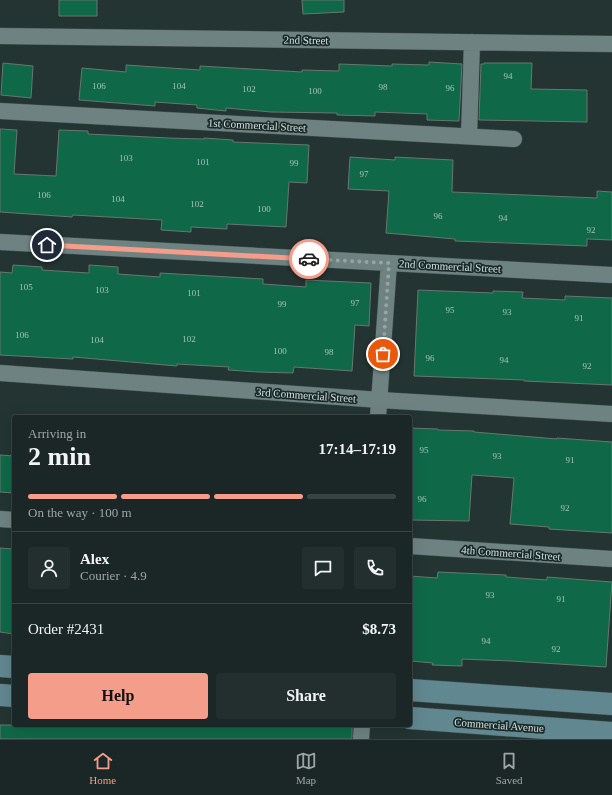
<!DOCTYPE html>
<html lang="en">
<head>
<meta charset="utf-8">
<style>
	body { margin:0; font-family:"Times New Roman",serif; background:#232f2e; color:#f1f3f6; height:100vh; display:flex; flex-direction:column; font-size:15px; white-space:nowrap }
	* { box-sizing:border-box; margin:0 }
	p { font-size:13px; color:#9fa5a7 }
	.icon { flex:none; width:22px; height:22px; fill:none; stroke:currentColor; stroke-width:2; stroke-linecap:round; stroke-linejoin:round }
	.map { position:relative; flex:1; overflow:hidden }
	.drawer { position:absolute; left:12px; top:415px; width:400px; height:312px; display:flex; flex-direction:column; background:#1a2726; border-radius:4px; box-shadow:0 4px 16px #0002,0 0 0 1px #384443 }
	.drawer>* { flex:none }
	.pin { position:absolute; display:grid; place-items:center; width:34px; height:34px; color:#fff; margin:-17px; border:2px solid #fff; border-radius:50%; box-shadow:0 1px 4px #0007 }
	.courier { position:absolute; display:grid; place-items:center; width:40px; height:40px; margin:-20px; border:3px solid #f49d8b; border-radius:50%; background:#fff; color:#222; box-shadow:0 1px 5px #0007 }
	.overview em { font-style:normal; font-weight:600 }
	.overview div { display:flex; flex-direction:column-reverse }
	.overview { display:flex; align-items:center; justify-content:space-between; height:68px; padding:0 16px }
	h1 { font-size:26px; font-weight:600; line-height:30px }
	.bar { display:grid; grid-template-columns:repeat(4,1fr); gap:6px 4px; align-content:center; height:48px; padding:0 16px }
	.bar i { height:5px; border-radius:3px; background:#384443 }
	.bar .on { background:#f49d8b }
	.bar p { grid-column:span 4 }
	.line { display:flex; align-items:center; gap:10px; padding:0 16px; border-top:1px solid #384443 }
	.line div { flex:1 }
	.round { display:grid; place-items:center; flex:none; width:42px; height:42px; border-radius:4px; background:#232f2e }
	.primary-button { display:flex; gap:8px; margin-top:auto; padding:8px 16px }
	.primary-button a { flex:1; height:46px; border-radius:4px; background:#f49d8b; color:#111; font-size:16px; font-weight:600; line-height:46px; text-align:center }
	.primary-button a+a { background:#232f2e; color:#f1f3f6 }
	.tabs { display:flex; justify-content:space-around; align-items:center; height:56px; border-top:1px solid #384443; background:#1a2726; font-size:11px; color:#9fa5a7 }
	.tabs a { display:grid; justify-items:center; gap:2px }
	.tabs .on { color:#f49d8b }
	.map>svg:first-child { display:block }
	.building { fill:#0f6949; stroke:#67776e }
	.lines { fill:none; stroke-linecap:round; stroke-linejoin:round }
	.minor-casing { stroke:#445252; stroke-width:17 }
	.secondary-casing { stroke:#445252; stroke-width:23 }
	.minor { stroke:#6f8282; stroke-width:16 }
	.secondary { stroke:#618790; stroke-width:22 }
	.done { stroke:#97a4a3; stroke-width:4; stroke-dasharray:0 7.2 }
	.route { stroke:#f49d8b; stroke-width:5 }
	.labels { text-anchor:middle; stroke-width:3.5; stroke-linejoin:round; paint-order:stroke }
	.number-label { font-size:9px; fill:#a4c2ba }
	.street-label { font-size:11px; fill:#d5e0df; stroke:#192a29 }
</style>
</head>
<body>
<div class="map">
<svg width="612" height="739" viewBox="0 0 612 739">
	<rect width="100%" height="100%" fill="#233433"/>
	<!-- building -->
	<path class="building" d="M59 0H97V16H59Z
		M302 0H344V12L303 14Z
		M429 62 462 64 459 121 427 120V114L375 112V116L337 115V113L271 112 226 108V111L197 108V105L155 102V106L79 100 82 68 126 72V65L200 70V66L302 72V70L339 71V64L392 66V64L429 65Z
		M3 63 33 66 31 98 1 95Z
		M484 63H532L531 89 587 90V122L479 120 481 64H484Z
		M0 129 17 130 14 174 56 176 59 130 88 131V134L169 138 204 139V138L233 140V142L309 145 307 183 289 182 286 227 227 224V229L191 227V232L161 230 162 220 73 215 72 217 0 212Z
		M350 157 395 160V157L453 160 452 192 597 198V191L612 192V240L587 239V246L455 241V239L386 233 389 191 348 189Z
		M13 265 42 267V270L89 273V265L118 267V274L160 277V273L263 279V284L306 287V280L371 283 369 326 355 325 352 371 294 367 293 373 258 372 228 370 229 367 177 364V366L73 357V359L0 355V272L12 273Z
		M418 290 493 293V291L523 292 522 298 565 300V296L612 298V385L524 381V380L414 376Z
		M410 428 438 429V430L474 431V432L557 439V438L612 442V533L549 529V527L510 524 514 478 472 475 469 521 410 520Z
		M0 455 14 456V493L0 492Z
		M0 548 14 549V634L0 632Z
		M438 572 506 575V577L547 580V577L612 582 606 667 511 661 462 659V666L432 665 433 663 410 661V576L437 578Z
		M0 725H318L352 727V739H0Z"/>
	<g class="lines">
		<defs>
			<path id="minor" d="M0 36 612 44
				M0 111 514 139
				M469 136 472 42
				M0 242 612 275
				M0 373 380 400 612 414
				M378 417 389 263
				M0 519 14 520
				M410 546 612 559
				M361 739 362 725"/>
			<path id="secondary" d="M0 666 14 667
				M410 690 612 704
				M0 695 14 696
				M410 718 612 733"/>
		</defs>
		<!-- minor casing -->
		<use href="#minor" class="minor-casing"/>
		<!-- secondary casing -->
		<use href="#secondary" class="secondary-casing"/>
		<!-- minor -->
		<use href="#minor" class="minor"/>
		<!-- secondary -->
		<use href="#secondary" class="secondary"/>
	</g>
	<g class="lines">
		<!-- done -->
		<path class="done" d="M309 259 389 263 383 354"/>
		<!-- route -->
		<path class="route" d="M47 245 309 259"/>
	</g>
	<g class="labels">
		<!-- number labels -->
		<g class="number-label">
			<text x="508" y="79">94</text>
			<text x="99" y="89">106</text>
			<text x="179" y="89">104</text>
			<text x="383" y="90">98</text>
			<text x="450" y="91">96</text>
			<text x="249" y="92">102</text>
			<text x="315" y="94">100</text>
			<text x="126" y="161">103</text>
			<text x="203" y="165">101</text>
			<text x="294" y="166">99</text>
			<text x="364" y="177">97</text>
			<text x="44" y="198">106</text>
			<text x="118" y="202">104</text>
			<text x="197" y="207">102</text>
			<text x="264" y="212">100</text>
			<text x="438" y="219">96</text>
			<text x="503" y="221">94</text>
			<text x="591" y="233">92</text>
			<text x="26" y="290">105</text>
			<text x="102" y="293">103</text>
			<text x="194" y="296">101</text>
			<text x="355" y="306">97</text>
			<text x="282" y="307">99</text>
			<text x="450" y="313">95</text>
			<text x="507" y="315">93</text>
			<text x="579" y="321">91</text>
			<text x="22" y="338">106</text>
			<text x="189" y="342">102</text>
			<text x="97" y="343">104</text>
			<text x="280" y="354">100</text>
			<text x="329" y="355">98</text>
			<text x="430" y="361">96</text>
			<text x="504" y="363">94</text>
			<text x="587" y="369">92</text>
			<text x="424" y="453">95</text>
			<text x="497" y="459">93</text>
			<text x="570" y="463">91</text>
			<text x="422" y="502">96</text>
			<text x="565" y="511">92</text>
			<text x="490" y="598">93</text>
			<text x="561" y="602">91</text>
			<text x="486" y="644">94</text>
			<text x="556" y="652">92</text>
		</g>
		<!-- street labels -->
		<g class="street-label">
			<text transform="translate(306 40) rotate(1)" y="4">2nd Street</text>
			<text transform="translate(257 125) rotate(3)" y="4">1st Commercial Street</text>
			<text transform="translate(450 266) rotate(3)" y="4">2nd Commercial Street</text>
			<text transform="translate(306 395) rotate(4)" y="4">3rd Commercial Street</text>
			<text transform="translate(511 553) rotate(4)" y="4">4th Commercial Street</text>
			<text transform="translate(499 725) rotate(4)" y="4">Commercial Avenue</text>
		</g>
	</g>
</svg>
<div class="pin" style="left:383px;top:354px;background:#ea580c"><svg class="icon" aria-label="bag" viewBox="0 0 24 24"><path d="M5 8h14l-1 12H6zM9 8a3 3 0 0 1 6 0"/></svg></div>
<div class="pin" style="left:47px;top:245px;background:#1f2937"><svg class="icon" aria-label="home" viewBox="0 0 24 24"><path d="M3 11l9-7 9 7M6 9v11h12V9"/></svg></div>
<div class="courier" style="left:309px;top:259px"><svg class="icon" aria-label="car" viewBox="0 0 24 24"><path d="M5 17H2v-5l4-1 3-4h7l3 4 3 1v5h-3M9 17h6M6 11h13"/><circle cx="7" cy="17" r="2"/><circle cx="17" cy="17" r="2"/></svg></div>
<section class="drawer">
<div class="overview"><div><h1>2 min</h1><p>Arriving in</p></div><em>17:14–17:19</em></div>
<div class="bar"><i class="on"></i><i class="on"></i><i class="on"></i><i></i><p>On the way · 100 m</p></div>
<div class="line" style="height:72px"><a class="round"><svg class="icon" aria-label="person" viewBox="0 0 24 24"><circle cx="12" cy="8" r="4"/><path d="M4 21q1-7 8-7t8 7"/></svg></a><div><b>Alex</b><p>Courier · 4.9</p></div><a class="round"><svg class="icon" aria-label="chat" viewBox="0 0 24 24"><path d="M4 5h16v11H9l-5 4z"/></svg></a><a class="round"><svg class="icon" aria-label="phone" viewBox="0 0 24 24"><path d="M5 4h4l2 5-3 2q2 4 5 5l2-3 5 2v4C11 20 4 13 5 4z"/></svg></a></div>
<div class="line" style="height:52px"><div>Order #2431</div><b>$8.73</b></div>
<div class="primary-button"><a>Help</a><a>Share</a></div>
</section>
</div>
<nav class="tabs">
<a class="on"><svg class="icon" aria-label="home" viewBox="0 0 24 24"><path d="M3 11l9-7 9 7M6 9v11h12V9"/></svg>Home</a>
<a><svg class="icon" aria-label="map" viewBox="0 0 24 24"><path d="M3 6l6-2 6 2 6-2v14l-6 2-6-2-6 2zM9 4v14M15 6v14"/></svg>Map</a>
<a><svg class="icon" aria-label="saved" viewBox="0 0 24 24"><path d="M7 4h10v16l-5-4-5 4z"/></svg>Saved</a>
</nav>
</body>
</html>
